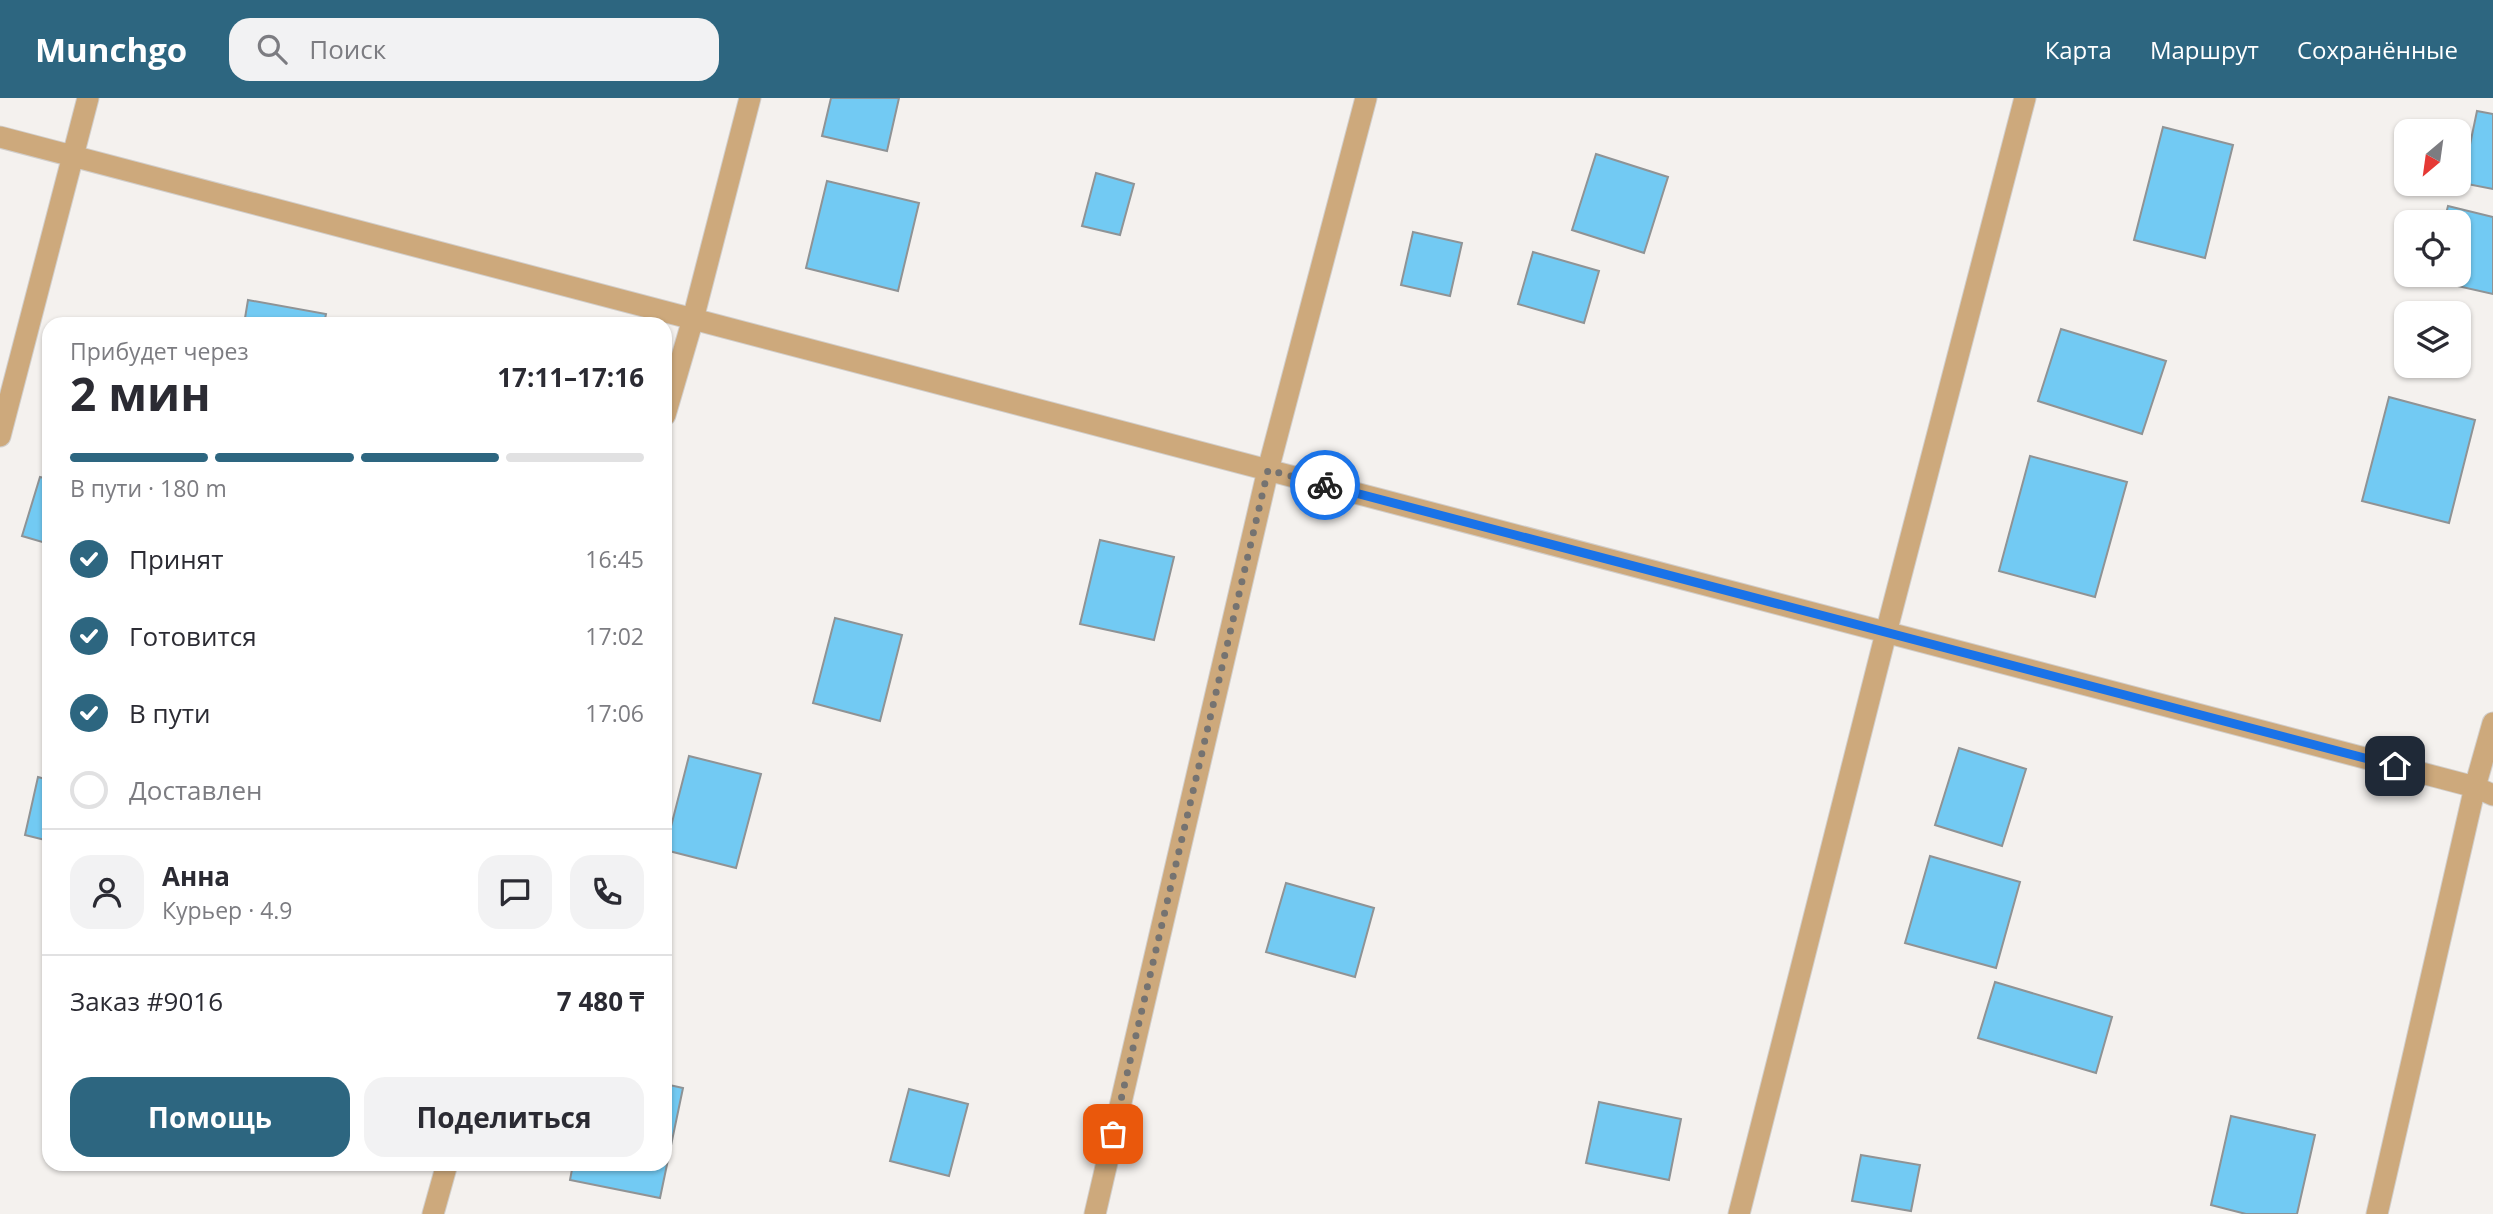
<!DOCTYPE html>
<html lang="ru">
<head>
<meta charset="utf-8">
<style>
	body { margin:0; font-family:"Open Sans",sans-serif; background:#f2f2f3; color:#2b2b33; height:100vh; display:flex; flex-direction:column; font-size:26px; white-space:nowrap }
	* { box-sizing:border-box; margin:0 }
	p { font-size:23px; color:#7c7c81 }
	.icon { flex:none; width:38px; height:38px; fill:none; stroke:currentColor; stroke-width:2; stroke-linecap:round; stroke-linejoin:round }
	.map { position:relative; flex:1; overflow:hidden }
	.details { position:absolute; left:42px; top:219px; width:630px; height:854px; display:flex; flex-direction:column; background:#fff; border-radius:21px; box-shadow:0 2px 5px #0004 }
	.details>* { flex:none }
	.needle { width:46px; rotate:209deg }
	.controls { position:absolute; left:2394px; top:21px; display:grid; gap:14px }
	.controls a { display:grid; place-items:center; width:77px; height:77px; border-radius:14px; background:#fff; box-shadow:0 2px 5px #0004; font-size:35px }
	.pin { position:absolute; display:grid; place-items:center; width:60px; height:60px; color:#fff; margin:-30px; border-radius:14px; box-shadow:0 4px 10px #0006 }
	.courier { position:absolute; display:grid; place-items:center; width:70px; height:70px; margin:-35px; border:5px solid #1a73e8; border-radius:50%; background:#fff; color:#222; box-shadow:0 2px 9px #0007 }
	.head em { font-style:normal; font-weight:700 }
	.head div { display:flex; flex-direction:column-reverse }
	.head { display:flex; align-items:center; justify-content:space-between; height:119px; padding:0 28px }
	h1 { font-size:46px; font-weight:700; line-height:52px }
	.bar { display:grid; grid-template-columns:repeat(4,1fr); gap:10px 7px; align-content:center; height:84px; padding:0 28px }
	.bar i { height:9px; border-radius:5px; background:#e1e1e2 }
	.bar .current { background:#2d6680 }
	.bar p { grid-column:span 4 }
	.line { display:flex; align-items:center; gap:18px; padding:0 28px; border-top:2px solid #e1e1e2 }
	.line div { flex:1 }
	.round { display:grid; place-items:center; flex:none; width:74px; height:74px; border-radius:21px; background:#f2f2f3 }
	ol { padding:0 28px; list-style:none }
	li { display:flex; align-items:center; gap:21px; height:77px }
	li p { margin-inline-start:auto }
	li .icon { padding:7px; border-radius:50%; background:#2d6680; color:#fff; stroke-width:4 }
	li:last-child { color:#7c7c81 }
	li i { width:38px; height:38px; border:4px solid #e1e1e2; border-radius:50% }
	.primary-button { display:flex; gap:14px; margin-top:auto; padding:14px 28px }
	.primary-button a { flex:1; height:80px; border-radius:21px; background:#2d6680; color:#fff; font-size:28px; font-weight:700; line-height:80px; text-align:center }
	.primary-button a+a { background:#f2f2f3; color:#2b2b33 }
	header { display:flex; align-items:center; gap:42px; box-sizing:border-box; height:98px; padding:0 35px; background:#2d6680; color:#fff }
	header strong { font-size:33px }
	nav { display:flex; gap:38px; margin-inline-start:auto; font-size:24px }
	.search { width:490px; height:63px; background:#f2f2f3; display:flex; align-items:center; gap:18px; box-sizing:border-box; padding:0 24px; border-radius:21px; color:#7c7c81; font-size:26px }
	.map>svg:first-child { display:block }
	.building { fill:#72caf3; stroke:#8f9395; stroke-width:2 }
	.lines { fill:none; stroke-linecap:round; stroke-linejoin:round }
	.street-casing { stroke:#d1cecb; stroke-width:23 }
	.street { stroke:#cda97c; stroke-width:21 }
	.done { stroke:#757371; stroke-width:7; stroke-dasharray:0 12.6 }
	.route { stroke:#1a73e8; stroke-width:9 }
</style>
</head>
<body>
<header>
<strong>Munchgo</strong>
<div class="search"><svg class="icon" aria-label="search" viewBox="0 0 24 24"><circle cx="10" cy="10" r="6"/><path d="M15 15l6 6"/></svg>Поиск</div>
<nav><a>Карта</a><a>Маршрут</a><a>Сохранённые</a></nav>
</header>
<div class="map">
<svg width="2493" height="1116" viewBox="0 0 2493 1116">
	<rect width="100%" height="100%" fill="#f4f1ee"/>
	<!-- building -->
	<path class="building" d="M831 0H899L887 53 822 38Z
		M2477 13 2493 16V91L2462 85Z
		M2163 29 2233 47 2205 160 2134 142Z
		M1596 56 1668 79 1644 155 1572 132Z
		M1096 75 1134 86 1120 137 1082 128Z
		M827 83 919 105 898 193 806 170Z
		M2448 108 2493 119V196L2431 182 2432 177H2459V124H2444Z
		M1413 134 1462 145 1450 198 1401 187Z
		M1533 154 1599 173 1584 225 1518 206Z
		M248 202 326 216 324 226H244Z
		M2061 231 2166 263 2142 336 2038 303Z
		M2389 299 2475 322 2449 425 2362 403Z
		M2030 358 2127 384 2095 499 1999 473Z
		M40 379 49 381V446L22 438Z
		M1100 442 1174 459 1154 542 1080 526Z
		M835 520 902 537 880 623 813 605Z
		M1959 650 2026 671 2002 748 1935 727Z
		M689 658 761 676 736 770 665 752Z
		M38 679 49 682V743L25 737Z
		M1930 758 2020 784 1996 870 1905 845Z
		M1286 785 1374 810 1355 879 1266 854Z
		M1995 884 2112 919 2096 975 1978 940Z
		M665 986 683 990 660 1100 570 1082 573 1066H665Z
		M909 991 968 1006 949 1078 890 1063Z
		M1599 1004 1681 1021 1669 1082 1586 1065Z
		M2231 1018 2315 1037 2297 1116H2246L2211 1107Z
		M1861 1057 1920 1067 1911 1113 1852 1103Z"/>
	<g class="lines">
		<defs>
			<path id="street" d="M0 39 2475 689 2493 697
				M665 317 693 221 750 0
				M0 338 88 0
				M433 1116 447 1066
				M1095 1116 1268 372 1366 0
				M1739 1116 1886 535 2025 0
				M2377 1116 2475 689 2493 625"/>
		</defs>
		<!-- street casing -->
		<use href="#street" class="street-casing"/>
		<!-- street -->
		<use href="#street" class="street"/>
	</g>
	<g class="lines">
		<!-- done -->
		<path class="done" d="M1113 1036 1268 372 1325 387"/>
		<!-- route -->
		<path class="route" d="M1325 387 2395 668"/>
	</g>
</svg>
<div class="controls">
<a><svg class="needle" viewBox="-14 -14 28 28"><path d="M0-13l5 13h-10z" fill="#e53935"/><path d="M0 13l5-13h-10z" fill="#7c7c81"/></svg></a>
<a><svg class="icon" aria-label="locate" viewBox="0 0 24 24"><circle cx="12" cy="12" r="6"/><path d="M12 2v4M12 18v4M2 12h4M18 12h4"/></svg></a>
<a><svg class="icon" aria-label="layers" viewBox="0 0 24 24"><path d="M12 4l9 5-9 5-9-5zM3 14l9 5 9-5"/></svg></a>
</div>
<div class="pin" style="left:1113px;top:1036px;background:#ea580c"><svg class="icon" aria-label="bag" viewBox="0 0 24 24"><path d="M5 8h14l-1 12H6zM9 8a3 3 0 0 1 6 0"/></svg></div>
<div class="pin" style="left:2395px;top:668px;background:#1f2937"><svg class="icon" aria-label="home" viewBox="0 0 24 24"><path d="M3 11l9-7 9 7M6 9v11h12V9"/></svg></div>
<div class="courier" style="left:1325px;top:387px"><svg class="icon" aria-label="bike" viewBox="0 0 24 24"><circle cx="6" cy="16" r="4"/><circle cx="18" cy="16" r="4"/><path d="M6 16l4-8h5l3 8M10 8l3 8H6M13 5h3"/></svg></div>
<section class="details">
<div class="head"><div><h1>2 мин</h1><p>Прибудет через</p></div><em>17:11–17:16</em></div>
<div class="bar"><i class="current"></i><i class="current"></i><i class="current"></i><i></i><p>В пути · 180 m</p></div>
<ol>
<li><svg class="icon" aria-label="check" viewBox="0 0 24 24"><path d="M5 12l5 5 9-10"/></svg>Принят<p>16:45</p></li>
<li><svg class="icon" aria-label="check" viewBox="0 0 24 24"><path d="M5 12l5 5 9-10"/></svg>Готовится<p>17:02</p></li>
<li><svg class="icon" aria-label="check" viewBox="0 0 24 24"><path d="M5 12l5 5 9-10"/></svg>В пути<p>17:06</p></li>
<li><i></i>Доставлен</li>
</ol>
<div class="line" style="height:126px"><a class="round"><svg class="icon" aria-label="person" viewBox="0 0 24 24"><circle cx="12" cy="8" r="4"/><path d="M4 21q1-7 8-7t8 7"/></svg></a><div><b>Анна</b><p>Курьер · 4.9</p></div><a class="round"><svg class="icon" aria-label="chat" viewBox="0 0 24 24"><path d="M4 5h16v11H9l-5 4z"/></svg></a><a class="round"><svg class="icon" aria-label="phone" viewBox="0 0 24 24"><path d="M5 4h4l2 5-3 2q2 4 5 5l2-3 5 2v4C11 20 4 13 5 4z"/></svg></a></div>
<div class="line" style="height:91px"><div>Заказ #9016</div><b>7 480 ₸</b></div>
<div class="primary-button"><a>Помощь</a><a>Поделиться</a></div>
</section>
</div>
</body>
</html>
